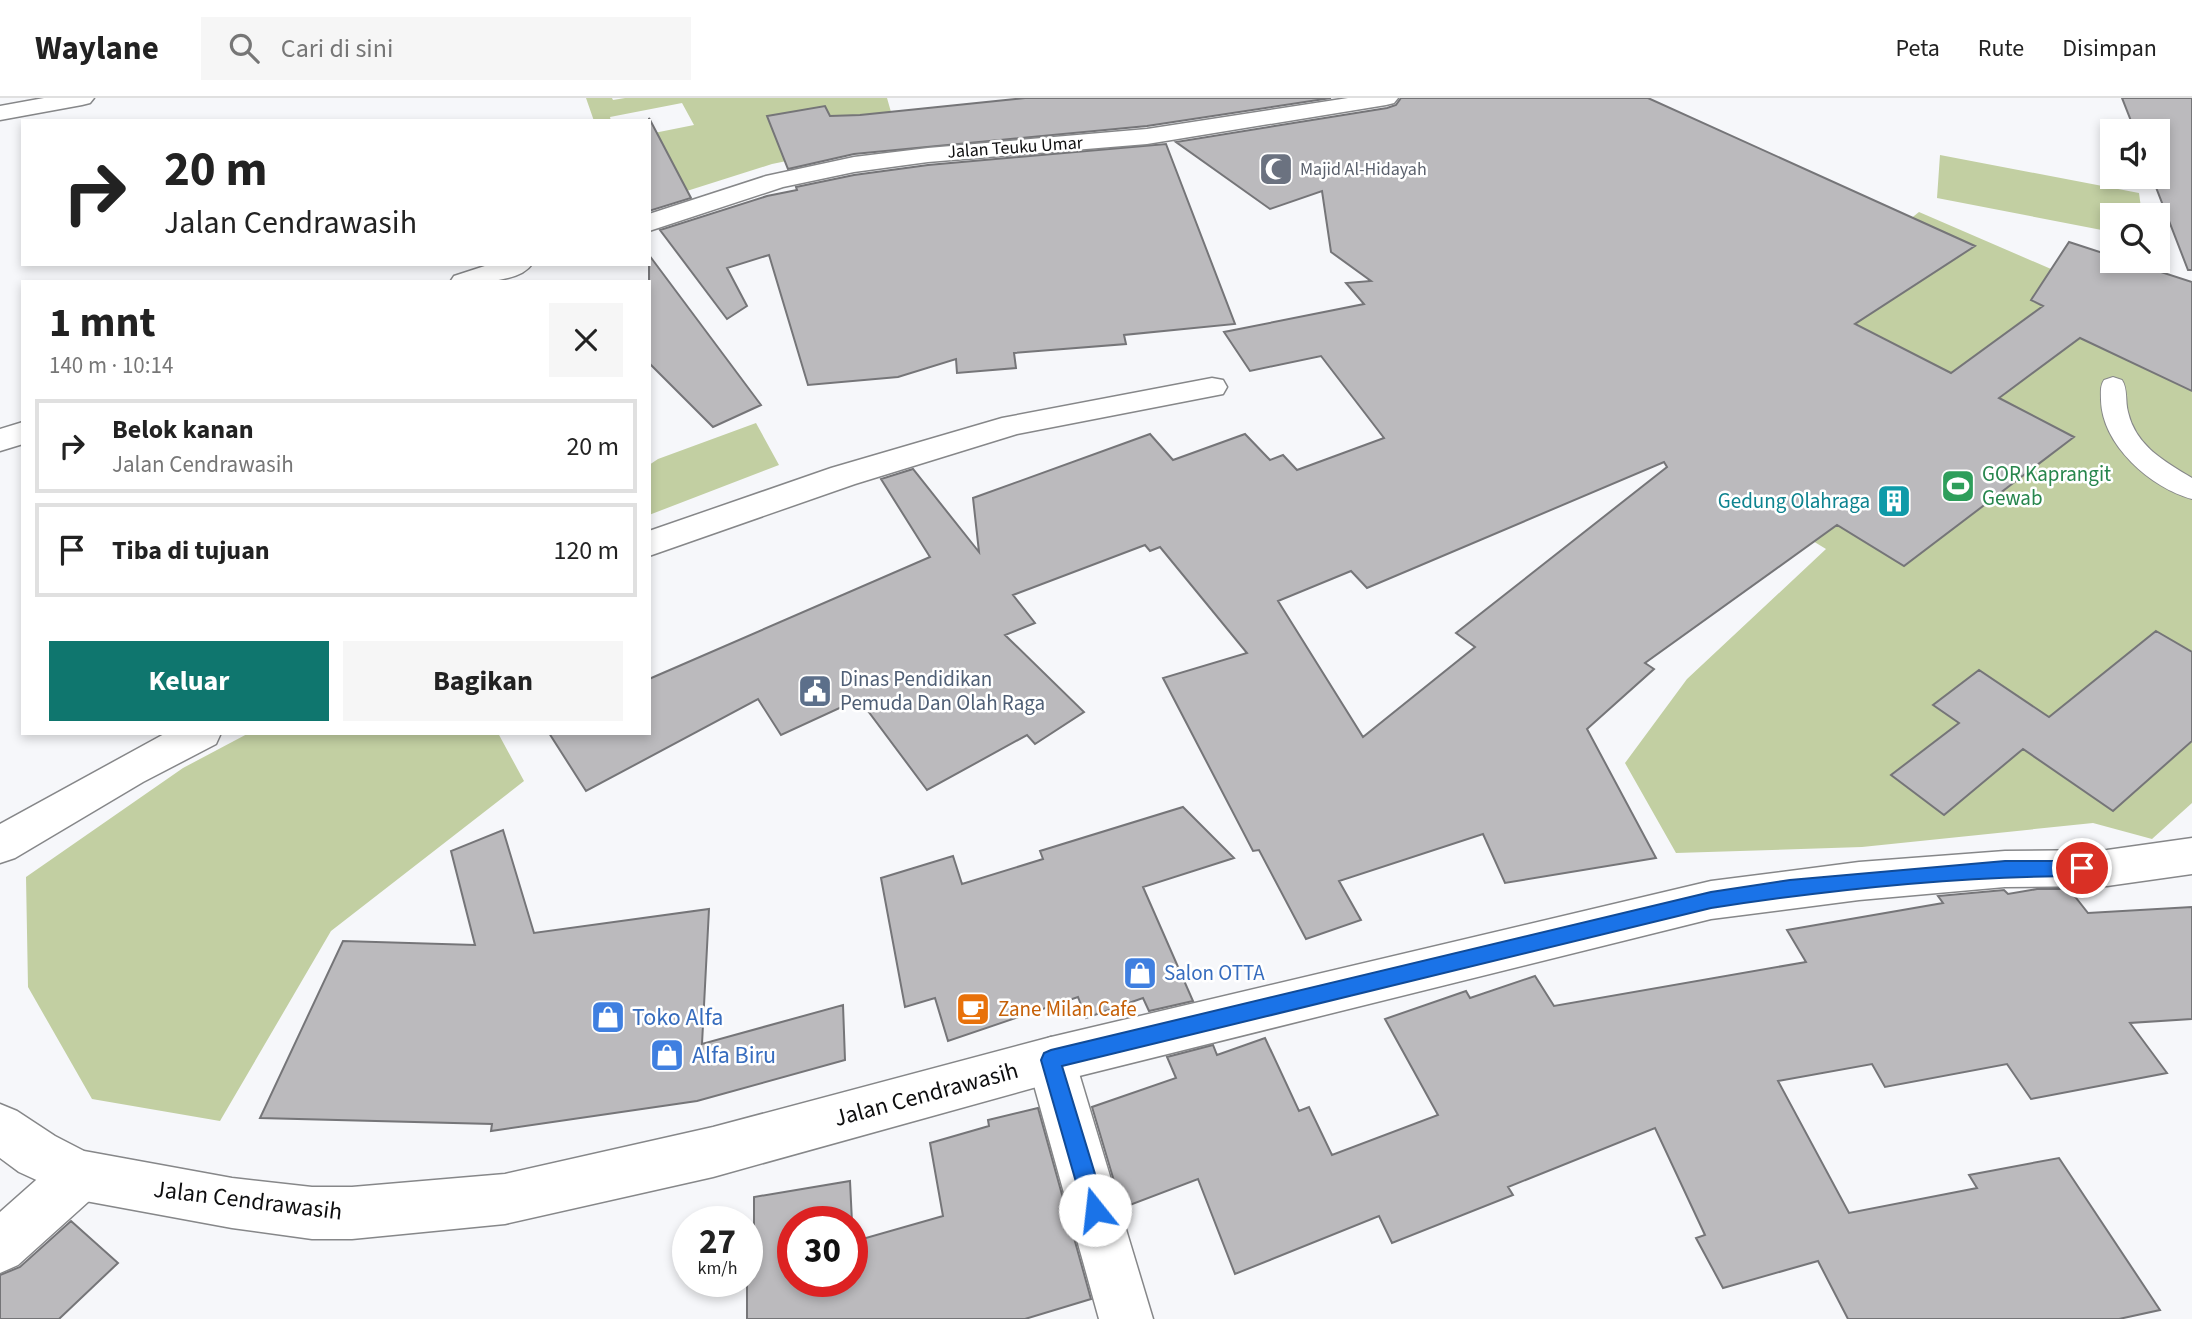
<!DOCTYPE html>
<html lang="id">
<meta charset="utf-8">
<style>
:root{--surface:#fff;--page:#f6f6f6;--text:#222;--muted:#767676;--line:#e0e0e0;--accent:#0f766e}
body{margin:0;font-family:"Source Sans 3",sans-serif;background:var(--page);color:var(--text);height:100vh;display:flex;flex-direction:column;font-size:26px;white-space:nowrap}
*{box-sizing:border-box;margin:0}
p{font-size:23px;color:var(--muted)}
.icon{flex:none;width:38px;height:38px;fill:none;stroke:currentColor;stroke-width:2;stroke-linecap:round;stroke-linejoin:round}
.map{position:relative;flex:1;overflow:hidden}
.details{position:absolute;left:21px;top:182px;width:630px;height:455px;display:flex;flex-direction:column;background:var(--surface);border-radius:0px;box-shadow:0 4px 10px #0003}
.details>*{flex:none}
.banner{position:absolute;left:21px;top:21px;width:630px;height:147px;border-radius:0px;box-shadow:0 4px 10px #0003;background:#fff;color:var(--text);overflow:hidden}
.controls{position:absolute;left:2100px;top:21px;display:grid;gap:14px}
.controls a{display:grid;place-items:center;width:70px;height:70px;border-radius:0px;background:var(--surface);box-shadow:0 4px 10px #0003;font-size:35px}
.speed{position:absolute;left:672px;top:1108px;display:flex;gap:14px;font-size:35px;font-weight:700;text-align:center}
.speed>*{display:grid;place-content:center;width:91px;height:91px;border-radius:50%;background:var(--surface);box-shadow:0 4px 10px #0003;line-height:1}
.speed small{font-size:18px;font-weight:400}
.speed .limit{border:10px solid #d22;background:#fff;color:#111}
.pin{position:absolute;display:grid;place-items:center;width:60px;height:60px;color:#fff;margin:-30px;border:4px solid #fff;border-radius:50%;box-shadow:0 2px 7px #0007}
.me{position:absolute;width:77px;margin:-38px;rotate:344deg;stroke-linejoin:round;filter:drop-shadow(0 0 5px #0008)}
.turn{display:flex;align-items:center;gap:24px;height:147px;padding:0 28px;font-size:32px}
.turn .icon{width:91px;height:91px;stroke-width:2.5}
.turn b{display:block;font-size:49px;line-height:60px}
.round{display:grid;place-items:center;flex:none;width:74px;height:74px;border-radius:0px;background:var(--page)}
.head{display:flex;align-items:center;justify-content:space-between;height:119px;padding:0 28px}
h1{font-size:42px;font-weight:700;line-height:52px}
.action{display:flex;gap:14px;margin-top:auto;padding:14px 28px}
.action a{flex:1;height:80px;border-radius:0px;background:var(--accent);color:#fff;font-size:28px;font-weight:700;line-height:80px;text-align:center}
.action a+a{background:var(--page);color:var(--text)}
ul{padding:0;list-style:none}
li{display:flex;align-items:center;gap:21px;height:94px;margin:0 14px 10px;padding:0 14px;border:4px solid var(--line);border-radius:0px}
li div{flex:1}
li b{display:block;font-size:26px}
li em{font-style:normal}
header{display:flex;align-items:center;gap:42px;box-sizing:border-box;height:98px;padding:0 35px;background:var(--surface);border-bottom:2px solid var(--line)}
header strong{font-size:33px}
nav{display:flex;gap:38px;margin-inline-start:auto;font-size:24px}
.search{width:490px;height:63px;background:var(--page);display:flex;align-items:center;gap:18px;box-sizing:border-box;padding:0 24px;border-radius:0px;color:var(--muted);font-size:26px}
.map>svg:first-child{display:block}
.green{fill:#c2cfa2;fill-rule:evenodd}
.building{fill:#bbbabd;stroke:#757578;stroke-width:2;fill-rule:evenodd}
.lines{fill:none;stroke-linecap:round;stroke-linejoin:round}
.lane-casing{stroke:#868789;stroke-width:2}
.street-casing{stroke:#868789;stroke-width:3}
.secondary-casing{stroke:#868789;stroke-width:3}
.lane{fill:#fff;fill-rule:evenodd}
.street{fill:#fff;fill-rule:evenodd}
.secondary{fill:#fff;fill-rule:evenodd}
.route{fill:#1a73e8;stroke:#114b97;stroke-width:2}
.labels{text-anchor:middle;stroke-width:5;stroke-linejoin:round;paint-order:stroke}
.far-street-label{font-size:18px;fill:#0e0e0f;stroke:#fff}
.far-worship-label{font-size:18px;fill:#5b616d;stroke:#fff;text-anchor:start}
.leisure-label{font-size:21px;fill:#27864d;stroke:#fff;text-anchor:start}
.culture-label{font-size:21px;fill:#0d838f;stroke:#fff;text-anchor:end}
.service-label{font-size:21px;fill:#4e5e75;stroke:#fff;text-anchor:start}
.shop-label{font-size:21px;fill:#366cbe;stroke:#fff;text-anchor:start}
.food-label{font-size:21px;fill:#c56008;stroke:#fff;text-anchor:start}
.near-shop-label{font-size:24px;fill:#366cbe;stroke:#fff;text-anchor:start}
.near-street-label{font-size:24px;fill:#0e0e0f;stroke:#fff}
</style>
<header>
<strong>Waylane</strong>
<div class="search"><svg class="icon" aria-label="search" viewBox="0 0 24 24"><circle cx="10" cy="10" r="6"/><path d="M15 15l6 6"/></svg>Cari di sini</div>
<nav><a>Peta</a><a>Rute</a><a>Disimpan</a></nav>
</header>
<div class="map">
<svg width="2192" height="1221" viewBox="0 0 2192 1221">
<rect width="100%" height="100%" fill="#f6f7fa"/>
<path class="green" d="M586,0H612L613,2L625,0H887L893,21L889,42L772,66L649,105L673,66L662,44L649,47V36L694,27L682,5L610,19L611,23H594ZM834,21L783,56L773,32Z
M1940,57L2139,95L2142,117H2112V134L1937,100Z
M1919,114L2192,232V705L2152,741L2093,725L1862,749L1676,755L1625,665L1687,581L1826,451L1620,325L1850,169Z
M756,325L779,367L649,417V367L658,361Z
M249,635H498L524,683L331,833L220,1023L92,1001L28,889L26,779L183,670Z"/>
<path class="building" d="M1025,0H1331L1147,28L854,56L788,71L767,18L825,8L830,18L860,17Z
M1401,0H1648L1975,148L1855,226L1951,275L2043,208L2031,202L2069,144L2112,158V163H2127L2192,184V293L2080,240L1999,300L2074,339L1904,468L1837,427L1645,565L1654,571L1587,631L1656,760L1505,785L1483,736L1339,783L1361,822L1306,841L1259,752L1253,753L1163,580L1247,555L1160,449L1150,453L1145,447L1013,497L1035,525L1005,537L1084,614L1035,646L1027,637L927,692L859,601L781,637L758,601L586,693L549,635H649V581L930,459L881,381L913,371L979,454L973,400L1150,336L1173,362L1245,336L1270,362L1283,357L1297,372L1384,340L1321,258L1250,273L1224,234L1364,206L1346,185L1371,183L1331,154L1322,93L1270,111L1176,44L1387,10L1396,7ZM1664,364L1667,369L1456,535L1475,549L1363,639L1278,503L1351,473L1367,490Z
M2122,0H2192V172H2188L2152,79H2158V33H2135Z
M649,20L691,100L649,113Z
M1166,46L1235,226L1124,237L1126,246L1014,255L1016,270L957,275L956,261L898,279L808,287L769,157L727,170L747,208L727,221L660,132L767,98L797,92L796,89L854,77L928,67Z
M649,157L761,307L713,329L649,265Z
M2156,533L2192,554V643L2113,713L2023,651L1944,717L1891,677L1959,625L1933,607L1979,572L2049,619Z
M1183,709L1234,760L1143,789L1193,903L1149,913L1143,900L1086,920L1078,899L948,943L935,900L905,909L881,780L953,758L962,786L1043,761L1040,753Z
M503,732L534,835L709,811L702,946L843,907L845,962L697,1003L491,1033L492,1026L260,1020L343,843L475,847L451,753Z
M2037,791H2069L2088,815L2192,809V921L2130,925L2167,975L2031,1001L2007,966L1885,989L1872,966L1778,983L1849,1115L1977,1090L1969,1077L2059,1060L2160,1212L2119,1221H1848L1818,1163L1723,1190L1696,1140L1705,1137L1655,1030L1508,1089L1513,1097L1392,1145L1379,1118L1235,1176L1198,1081L1122,1110L1092,1009L1176,980L1167,959L1213,947L1217,957L1265,940L1299,1013L1309,1009L1332,1057L1438,1017L1385,921L1466,893L1470,900L1535,878L1554,908L1806,864L1787,832L1943,805L1938,798L2004,792L2008,796Z
M1038,1010L1091,1201L1025,1221H747V1148L754,1147V1099L850,1083L852,1124H793V1183H852V1140V1144L943,1118L930,1045L989,1028L988,1022Z
M71,1123L118,1165L59,1221H0V1177L20,1169Z"/>
<g class="lines">
<g class="lane-casing">
<path id="lane" d="M2113,279L2122,282C2128,291 2125,303 2128,314C2136,348 2164,363 2192,380V401C2151,390 2102,347 2101,302C2101,294 2100,288 2104,282Z"/>
</g>
<g class="street-casing">
<path id="street" d="M1212,280L1223,282L1227,289L1223,296L1017,336L855,386L649,458V433L831,370L1002,320Z
M166,635H221L216,646L143,684L15,760L0,765V726Z
M1051,939L1068,946L1075,962L1153,1221H1099L1027,962L1034,946Z
M80,1052L98,1059L105,1077L98,1095L18,1167L0,1175V1114L62,1059Z"/>
</g>
<g class="secondary-casing">
<path id="secondary" d="M44,0H94L90,5L82,7L0,22V8Z
M1348,0H1398L1394,5L1386,7L1147,46L928,64L854,74L783,89L649,133V116L766,78L854,59L928,50L1147,31Z
M491,166H532C519,186 472,184 450,184L454,178Z
M23,324V346L0,353V331Z
M2192,740V776L2107,788L2005,789L1859,802L1711,821L1051,985L713,1079L505,1126L352,1141H312L232,1130L80,1102L19,1074L0,1060V1006L17,1013L55,1038L84,1053L232,1080L312,1089H352L505,1076L713,1029L1051,939L1711,783L1859,764L2005,753L2107,752Z"/>
</g>
<use href="#lane" class="lane"/>
<use href="#street" class="street"/>
<use href="#secondary" class="secondary"/>
</g>
<path class="route" d="M2005,763H2082L2088,765L2091,770L2088,776L2082,778C1958,778 1834,791 1711,810L1062,968L1106,1112L1102,1119L1095,1123L1087,1119L1084,1112L1041,962L1044,955L1051,952L1711,794L1790,782Z"/>
<defs>
<g id="mosque-square" transform="scale(1.75)"><rect x="-9" y="-9" width="18" height="18" rx="4" fill="#6b7280" stroke="#fff"/><path d="M3.5-4.9A6 6 0 1 0 3.5 4.9A5 5 0 1 1 3.5-4.9Z" fill="#fff"/></g>
<g id="stadium-square" transform="scale(1.75)"><rect x="-9" y="-9" width="18" height="18" rx="4" fill="#2e9e5b" stroke="#fff"/><path d="M0-5a6.5 5 0 1 0 0 10a6.5 5 0 1 0 0-10ZM-3.5-1.8h7v3.6h-7Z" fill="#fff"/></g>
<g id="building-square" transform="scale(1.75)"><rect x="-9" y="-9" width="18" height="18" rx="4" fill="#0f9aa8" stroke="#fff"/><path d="M-4-6H4V6H1V3H-1V6H-4ZM-2.5-4.3h1.7v1.8h-1.7ZM.8-4.3h1.7v1.8H.8ZM-2.5-1h1.7V.8h-1.7ZM.8-1h1.7V.8H.8Z" fill="#fff"/></g>
<g id="civic-square" transform="scale(1.75)"><rect x="-9" y="-9" width="18" height="18" rx="4" fill="#5c6f8a" stroke="#fff"/><path d="M-.6-6.5H3V-4.5H.6V-3L4-1V1h2V6H-6V1h2V-1L-.6-3ZM-1.2 2.5V6h2.4V2.5Z" fill="#fff"/></g>
<g id="shop-square" transform="scale(1.75)"><rect x="-9" y="-9" width="18" height="18" rx="4" fill="#3f7fe0" stroke="#fff"/><path d="M-5-2.5h2.3a2.7 3.5 0 0 1 5.4 0H5L5.5 6h-11ZM-1.5-2.5h3a1.5 2.3 0 0 0-3 0Z" fill="#fff"/></g>
<g id="cafe-square" transform="scale(1.75)"><rect x="-9" y="-9" width="18" height="18" rx="4" fill="#e8710a" stroke="#fff"/><path d="M-5.5-4.5H6V0H3Q3 3.5 0 3.5H-2.5Q-5.5 3.5-5.5 0ZM3-3.2v2h1.7v-2ZM-6 4.5H4V6H-6Z" fill="#fff"/></g>
</defs>
<g fill-rule="evenodd">
<use href="#mosque-square" x="1276" y="71"/>
<use href="#stadium-square" x="1958" y="388"/>
<use href="#building-square" x="1894" y="403"/>
<use href="#civic-square" x="815" y="593"/>
<use href="#shop-square" x="1140" y="875"/>
<use href="#cafe-square" x="973" y="911"/>
<use href="#shop-square" x="608" y="919"/>
<use href="#shop-square" x="667" y="957"/>
</g>
<g class="labels">
<g class="far-street-label">
<text transform="translate(1015 49) rotate(-4)" y="6">Jalan Teuku Umar</text>
</g>
<g class="far-worship-label">
<text x="1300" y="77">Majid Al-Hidayah</text>
</g>
<g class="leisure-label">
<text x="1982" y="383">GOR Kaprangit<tspan x="1982" dy="24">Gewab</tspan></text>
</g>
<g class="culture-label">
<text x="1870" y="410">Gedung Olahraga</text>
</g>
<g class="service-label">
<text x="840" y="588">Dinas Pendidikan<tspan x="840" dy="24">Pemuda Dan Olah Raga</tspan></text>
</g>
<g class="shop-label">
<text x="1164" y="882">Salon OTTA</text>
</g>
<g class="food-label">
<text x="998" y="918">Zane Milan Cafe</text>
</g>
<g class="near-shop-label">
<text x="632" y="927">Toko Alfa</text>
<text x="692" y="965">Alfa Biru</text>
</g>
<g class="near-street-label">
<text transform="translate(926 996) rotate(-15)" y="8">Jalan Cendrawasih</text>
<text transform="translate(248 1102) rotate(7)" y="8">Jalan Cendrawasih</text>
</g>
</g>
</svg>
<div class="controls">
<a><svg class="icon" aria-label="sound" viewBox="0 0 24 24"><path d="M4 9h4l5-4v14l-5-4H4zM17 9q2 3 0 6"/></svg></a>
<a><svg class="icon" aria-label="search" viewBox="0 0 24 24"><circle cx="10" cy="10" r="6"/><path d="M15 15l6 6"/></svg></a>
</div>
<div class="speed"><div>27<small>km/h</small></div><div class="limit">30</div></div>
<div class="pin" style="left:2082px;top:770px;background:#d93025"><svg class="icon" aria-label="arrive" viewBox="0 0 24 24"><path d="M6 21V4h12l-3 4 3 4H6"/></svg></div>
<svg class="me" style="left:1095px;top:1112px" viewBox="-20 -20 40 40"><circle r="19" fill="#fff"/><path d="M0-13L10 11 0 6-10 11z" fill="#1a73e8"/></svg>
<div class="banner">
<div class="turn"><svg class="icon" aria-label="right" viewBox="0 0 24 24"><path d="M7 20v-9h11M14 6l5 5-5 5"/></svg><div><b>20 m</b>Jalan Cendrawasih</div></div>
</div>
<section class="details">
<div class="head"><div><h1>1 mnt</h1><p>140 m · 10:14</p></div><a class="round"><svg class="icon" aria-label="close" viewBox="0 0 24 24"><path d="M6 6l12 12M18 6L6 18"/></svg></a></div>
<ul>
<li><svg class="icon" aria-label="right" viewBox="0 0 24 24"><path d="M7 20v-9h11M14 6l5 5-5 5"/></svg><div><b>Belok kanan</b><p>Jalan Cendrawasih</p></div><em>20 m</em></li>
<li><svg class="icon" aria-label="arrive" viewBox="0 0 24 24"><path d="M6 21V4h12l-3 4 3 4H6"/></svg><div><b>Tiba di tujuan</b></div><em>120 m</em></li>
</ul>
<div class="action"><a>Keluar</a><a>Bagikan</a></div>
</section>
</div>
